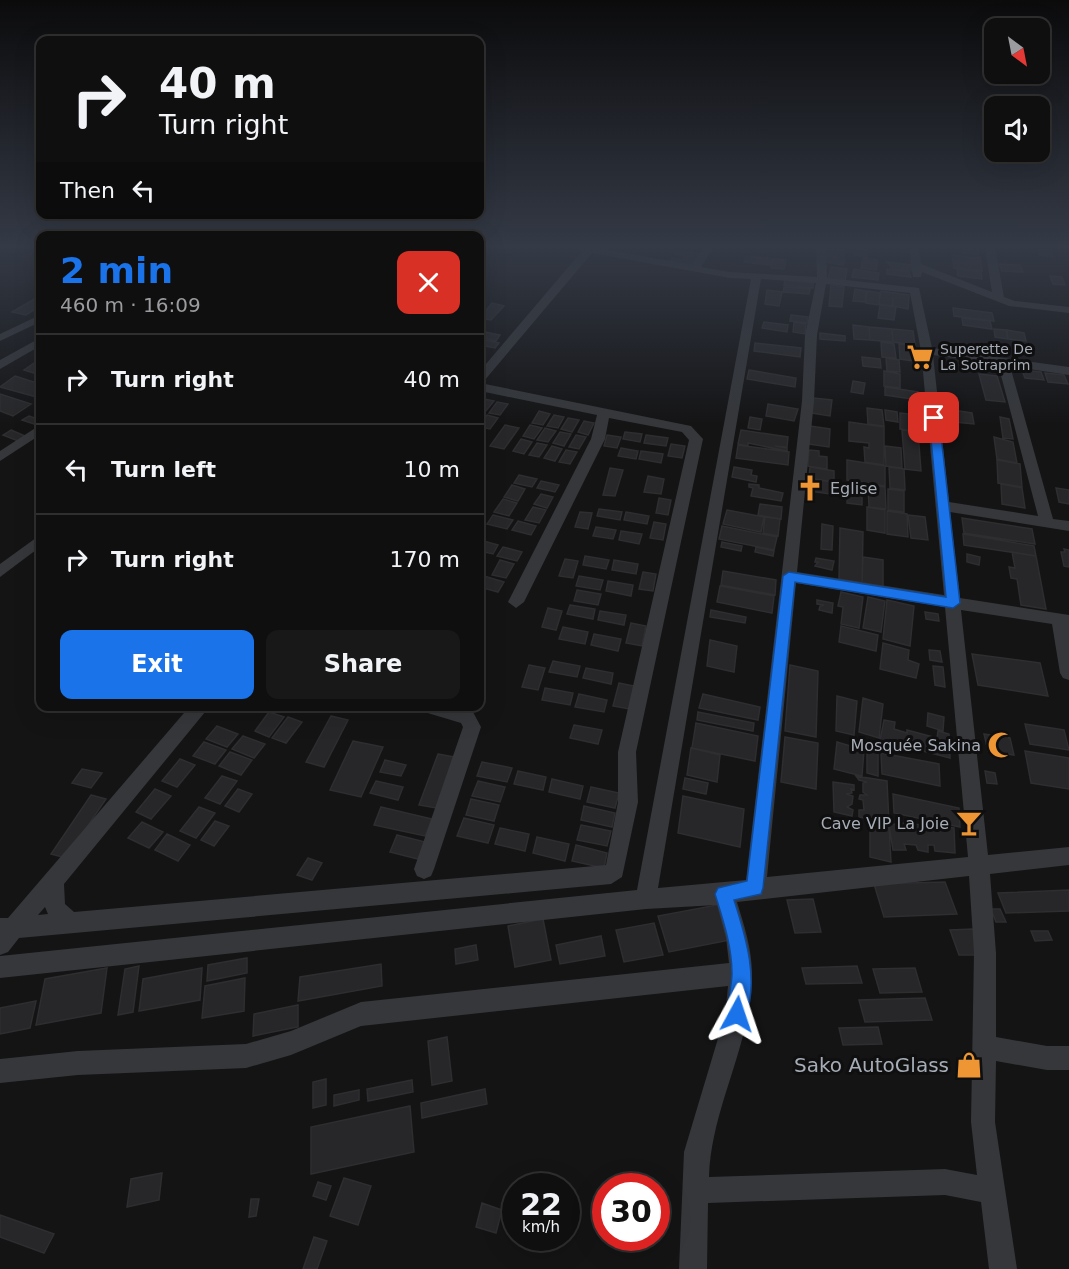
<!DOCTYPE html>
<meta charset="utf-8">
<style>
:root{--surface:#0f0f10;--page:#181819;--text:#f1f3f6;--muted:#9b9c9f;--line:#2f2f30;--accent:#1a73e8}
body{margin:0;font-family:"DejaVu Sans",sans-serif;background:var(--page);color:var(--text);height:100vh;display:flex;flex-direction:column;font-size:22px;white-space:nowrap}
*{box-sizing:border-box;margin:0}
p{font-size:20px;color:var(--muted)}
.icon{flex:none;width:33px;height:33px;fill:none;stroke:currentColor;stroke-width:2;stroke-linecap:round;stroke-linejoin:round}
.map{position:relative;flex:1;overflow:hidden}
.side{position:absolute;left:36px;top:231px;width:448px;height:480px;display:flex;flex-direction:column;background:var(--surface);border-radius:12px;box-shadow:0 6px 24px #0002,0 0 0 2px var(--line)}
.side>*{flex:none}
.guide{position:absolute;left:36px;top:36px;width:448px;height:183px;border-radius:12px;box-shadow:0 6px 24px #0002,0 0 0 2px var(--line);background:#0f0f10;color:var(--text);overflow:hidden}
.needle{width:39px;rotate:148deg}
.controls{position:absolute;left:984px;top:18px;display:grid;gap:12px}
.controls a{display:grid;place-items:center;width:66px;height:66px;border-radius:12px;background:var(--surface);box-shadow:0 6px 24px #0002,0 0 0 2px var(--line);font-size:30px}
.speed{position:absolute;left:502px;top:1173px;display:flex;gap:12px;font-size:30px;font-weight:700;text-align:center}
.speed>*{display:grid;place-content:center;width:78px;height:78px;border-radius:50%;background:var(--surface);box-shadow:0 6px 24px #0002,0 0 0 2px var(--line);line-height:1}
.speed small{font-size:15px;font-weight:400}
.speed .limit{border:9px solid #d22;background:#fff;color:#111}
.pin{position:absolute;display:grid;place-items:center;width:51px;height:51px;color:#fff;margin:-26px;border-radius:12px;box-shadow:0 3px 9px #0006}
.me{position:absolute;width:66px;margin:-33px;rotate:5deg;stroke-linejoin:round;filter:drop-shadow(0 0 4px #0008)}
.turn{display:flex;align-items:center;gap:21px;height:126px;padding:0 24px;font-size:27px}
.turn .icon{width:78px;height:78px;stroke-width:2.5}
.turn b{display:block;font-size:42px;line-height:51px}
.then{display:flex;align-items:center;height:57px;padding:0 24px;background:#0003;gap:12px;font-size:22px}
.round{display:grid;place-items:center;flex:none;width:63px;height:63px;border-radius:12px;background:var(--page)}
.overview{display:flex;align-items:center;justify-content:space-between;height:102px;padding:0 24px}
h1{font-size:36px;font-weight:800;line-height:45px;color:var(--accent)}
.primary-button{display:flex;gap:12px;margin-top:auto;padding:12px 24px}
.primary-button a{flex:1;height:69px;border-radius:12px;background:var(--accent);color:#fff;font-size:24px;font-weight:800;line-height:69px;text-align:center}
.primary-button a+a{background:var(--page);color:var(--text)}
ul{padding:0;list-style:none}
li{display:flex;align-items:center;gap:18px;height:90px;padding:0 24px;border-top:2px solid var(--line)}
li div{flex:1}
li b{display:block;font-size:22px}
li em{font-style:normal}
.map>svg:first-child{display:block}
.building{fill:#272729;stroke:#2e2e31;stroke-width:1.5}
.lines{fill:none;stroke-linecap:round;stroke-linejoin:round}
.minor{fill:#35373a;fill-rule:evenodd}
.route{fill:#1a73e8;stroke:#114b97;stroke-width:1.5}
.labels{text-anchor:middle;stroke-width:6;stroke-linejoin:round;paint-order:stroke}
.far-poi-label{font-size:14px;fill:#a6adb6;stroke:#0f0f10;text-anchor:start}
.poi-label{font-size:16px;fill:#a6adb6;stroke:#0f0f10;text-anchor:end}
.near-poi-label{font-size:20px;fill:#a6adb6;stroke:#0f0f10;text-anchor:end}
</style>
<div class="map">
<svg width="1069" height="1269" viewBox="0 0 1069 1269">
<rect width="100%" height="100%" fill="#141415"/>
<path class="building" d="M855,247H868L867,257L854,255Z
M963,247L978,248V255L963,253Z
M1037,247H1050L1053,257L1039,255Z
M826,248L844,250V257L826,255Z
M677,250L699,254L692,265L670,261L672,258L683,260L685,256L675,254Z
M952,255L980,258L982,271L954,268Z
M746,256L772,259L770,265L744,262Z
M825,256L845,259L843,265L824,262Z
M863,258L878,260L876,270L861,268Z
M773,259L786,260L784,269L771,268Z
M887,262L911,265L912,271L893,269Z
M999,264L1020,265L1023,272L1002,271Z
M831,267L847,269L845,281L828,279Z
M854,269L879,273L878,280L852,277Z
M887,269L909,272L911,277L887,274Z
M957,269L981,272L982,279L958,276Z
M1050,276L1062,277L1065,285L1053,284Z
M785,280L813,283V288L784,285Z
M831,285L844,287L842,307L829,306Z
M784,287L810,289L809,294L783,292Z
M855,289L866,291L865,302L853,301Z
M767,290L782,292L779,306L765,304Z
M867,291L880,293L879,305L866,303Z
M881,291L909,295L908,309L893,306V298L892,306L879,304Z
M36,298L40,299V306L26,315L12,312Z
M492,303L504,306L491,320L480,318Z
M880,305L896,307L894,320L878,318Z
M953,308L992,313L994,321L954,316Z
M791,315L808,317L807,323L790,321Z
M962,318L990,321L992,329L963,325Z
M764,322L788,325L787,332L762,328Z
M794,322L806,324L805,334L793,332Z
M853,325L869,327L870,340L854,339Z
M869,327L892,329L893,342L870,340Z
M892,329L913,331L915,345L893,342Z
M994,329L1006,330L1008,339L995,337Z
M1007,330L1024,333L1026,341L1008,339Z
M480,331L500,335L496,341L480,337Z
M820,333L845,336V341L820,339Z
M480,339L499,343L495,348L480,345Z
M881,342L894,344L896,358L882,357Z
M755,343L801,348L800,357L754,351Z
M899,344L912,346L914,361L900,359Z
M951,346L978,348L980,354L952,351Z
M862,357L880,359L881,368L863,366Z
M886,358L899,360L900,372L887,371Z
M37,361L40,362V375L24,370Z
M749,370L796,378L795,387L747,379Z
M1022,370L1041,372L1044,380L1025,378Z
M884,371L900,374V388L884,386Z
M1045,373L1064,375L1068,384L1048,382Z
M979,374L997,376L1005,402L986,400Z
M15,376L40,384V398L0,387Z
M853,381L865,383L863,394L851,392Z
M885,387L918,392V400L885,395Z
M0,394L31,404L13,416L0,411Z
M813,398L832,400L830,416L812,413Z
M484,399L494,401L485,412L480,411Z
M497,402L508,404L500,415L489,413Z
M768,404L798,409L794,421L766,416Z
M867,408L882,410L884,426L868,424Z
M885,410L897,412L898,422L886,420Z
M953,410L972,413L974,424L954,422Z
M539,411L550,414L543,425L532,423Z
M900,413L917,415L915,431L900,429Z
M487,415L498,418L490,429L480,427Z
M554,415L564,417L558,428L547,426Z
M29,416L40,420V423L37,425L22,420Z
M750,417L762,419L760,430L748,428Z
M1000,417L1009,419L1013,439L1003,438Z
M568,418L579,420L572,432L561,429Z
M584,421L594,423L588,435L578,432Z
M849,422L884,427V465L865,462L864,447L869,448V443L849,441Z
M940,422L950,424L951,435L941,434Z
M505,425L519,428L504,449L490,446Z
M530,425L542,428L534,439L523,436Z
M810,426L830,429L829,447L809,444Z
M545,428L556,431L548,442L537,440Z
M11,430L25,436L18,441L3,435Z
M741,430L788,437L787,447L775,446L787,448V451L748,443V446L738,444Z
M902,430L918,432L921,471L905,469Z
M560,432L571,434L564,446L553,443Z
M625,432L642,434L640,442L623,439Z
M576,435L586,437L579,449L569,447Z
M607,435L621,437L617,448L604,446Z
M646,435L668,438L666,446L644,443Z
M994,437L1013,442L1017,463L997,459Z
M521,439L532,442L524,454L513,451Z
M537,443L547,445L539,457L529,455Z
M671,444L685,446L682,458L668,456Z
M738,445L789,452L788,465L736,458Z
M552,446L562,449L555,461L544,458Z
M885,446L901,448L902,468L886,466Z
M621,448L638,451L636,459L618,456Z
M566,450L577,452L570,464L559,462Z
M809,450L819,451V456L827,457V469L808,466Z
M641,451L663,454L661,463L639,459Z
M847,460L885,466V486L847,480Z
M997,460L1020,464L1022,487L998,483Z
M734,467L752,470L751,475L757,476L756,482L732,477Z
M810,467L834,471V482L809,478Z
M889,467L904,469L905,490L890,488Z
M610,468L623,470L615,496L603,495Z
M519,475L537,479L532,487L514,483Z
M648,476L664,479L661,494L644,492Z
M812,479L831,482L830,494L810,491Z
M541,481L559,485L555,492L537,488Z
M848,483L862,485V505L847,503Z
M749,484L759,485V488L783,493L781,501L751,496L753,488L749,487Z
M1001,484L1022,488L1025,508L1002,504Z
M512,485L525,489L518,501L504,497Z
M868,485L885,487L886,509L869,507Z
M1056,488L1069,490V504L1059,502Z
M888,489L904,491V512L888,510Z
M541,494L553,497L547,508L534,504Z
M659,498L671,500L668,515L656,513Z
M503,499L517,503L509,516L494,512Z
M760,504L782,507L781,519L758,515Z
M533,507L546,510L539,523L525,520Z
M867,507L885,510V533L867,530Z
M599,509L622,512L620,520L597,516Z
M727,510L764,517L761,532L723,524Z
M887,511L907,514L908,537L887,534Z
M580,512L592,513L588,529L575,527Z
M626,512L649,516L647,524L624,520Z
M493,515L513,520L507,529L487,524Z
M908,515L925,517L928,540L911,538Z
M765,517L780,519L778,536L763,533Z
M962,518L1032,529L1035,544L964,533Z
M518,521L536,526L531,535L512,530Z
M654,522L666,524L663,540L650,538Z
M822,524L833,526L832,550L821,549Z
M722,526L777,537L774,550L719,539Z
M596,527L616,530L613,539L593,536Z
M840,528L863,532L862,583L839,579Z
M621,531L642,534L639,544L619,540Z
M963,534L1034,546L1036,556L964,545Z
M480,540L498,545L493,554L480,551Z
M722,542L742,546L741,551L721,547Z
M503,547L522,552L517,561L497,556Z
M756,547L774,551L773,556L755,552Z
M1064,549L1069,550V567L1064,566L1061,552H1065Z
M1012,552L1036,556L1046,609L1021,605L1017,579L1011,578L1009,567L1015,568Z
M967,554L980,557L979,565L967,562Z
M585,556L609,560L606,569L583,565Z
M863,557L883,560V588L862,584Z
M816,558L834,561L832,570L815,566L818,562H815Z
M565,559L578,561L573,578L559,576Z
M500,560L514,564L506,578L492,575Z
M614,560L638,564L636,574L612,570Z
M723,571L776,580L775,595L721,585Z
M643,572L656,574L653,591L639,589Z
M484,576L504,582L498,592L480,587Z
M579,576L603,580L600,590L576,586Z
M608,581L633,585L631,596L606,591Z
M720,586L774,596L772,613L717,602Z
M577,590L601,594L598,605L574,601Z
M841,592L863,597L859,628L841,624L843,607L838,606Z
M868,597L885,601L881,632L863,628Z
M817,600L833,603L832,613L819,610L820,606L824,605L817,604Z
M887,600L914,606L910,646L883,639Z
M570,605L595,609L593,619L567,614Z
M548,608L562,611L556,630L542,627Z
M711,610L746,617L745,623L710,617Z
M600,611L626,615L624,625L598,620Z
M925,612L938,614L939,621L926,619Z
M631,623L646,626L642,646L626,643Z
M841,626L878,635L876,651L839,642Z
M563,627L588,632L585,644L559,639Z
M594,634L621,639L618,651L591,645Z
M710,640L737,646L734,672L707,666Z
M883,643L909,650L908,660L919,664L916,678L880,669Z
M929,650L940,651L942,662L930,660Z
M972,654L1040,663L1048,696L978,685Z
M553,661L580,666L577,677L549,672Z
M529,665L545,668L538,690L522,687Z
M790,665L818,671L816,737L785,731Z
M933,666L943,667L945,687L935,685Z
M586,668L613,673L611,684L583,678Z
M619,683L634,686L629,709L613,706Z
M545,688L573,693L570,705L542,700Z
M579,694L607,700L604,712L575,707Z
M703,694L760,707L758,720L699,708Z
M837,696L857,701L854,735L836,731Z
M863,698L883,704L879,738L859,732Z
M269,712L284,717L269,737L255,731Z
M698,712L754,723L753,731L697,720Z
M928,713L944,717L943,731L927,726Z
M331,716L348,720L324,767L306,762Z
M288,717L302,722L286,743L272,738Z
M884,720L895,722L894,729L907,733V730L937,738L938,731L949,734L950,758L880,740Z
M696,723L758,736L755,761L692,748Z
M1025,724L1064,730L1069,750L1030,744Z
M574,725L602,730L598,744L570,738Z
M217,726L238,734L227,747L206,739Z
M984,734L1010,738L1014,755L988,751Z
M243,736L265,744L254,758L232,749Z
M785,737L818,743L816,789L781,782Z
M353,741L383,747L361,797L330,790Z
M204,742L226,750L215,764L193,756Z
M837,742L864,750L862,776L834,769Z
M867,743L878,745V776L867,773Z
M691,748L720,755L717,782L687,775Z
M1025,751L1069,758V789L1031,783Z
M230,752L252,760L241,775L219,766Z
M881,753L939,764L940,786L882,774Z
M438,754L455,757L436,808L419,805Z
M180,759L195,765L177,787L162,781Z
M385,760L406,765L401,776L380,772Z
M482,762L512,768L507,782L477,776Z
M82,769L102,773L91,788L72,783Z
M518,771L546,777L543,790L514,784Z
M985,771L995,773L997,784L987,783Z
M222,776L237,781L220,804L205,798Z
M856,776L887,781L889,823L859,817V810H864L863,800L859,799L860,795H867L863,792V783L867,782L859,780Z
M685,778L708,783L706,794L683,789Z
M552,779L583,786L580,799L549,792Z
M376,781L403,787L398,800L370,793Z
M478,781L505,787L500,802L472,796Z
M833,782L854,785V790L851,789L852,793L846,794L853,796L852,804L847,807L853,810L852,816L834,812Z
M591,787L619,793L615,808L587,802Z
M155,789L171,796L151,819L136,812Z
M238,789L252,794L239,812L225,806Z
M893,794L959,808L960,827L894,813Z
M91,795L106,799L66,858L51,854Z
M683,796L744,809L740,847L678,833Z
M471,799L499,805L494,821L466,815Z
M584,806L615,813L612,827L581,820Z
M199,807L215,813L196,838L180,831Z
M381,807L432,819L425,836L374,825Z
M464,818L494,825L488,843L457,836Z
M215,821L229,826L214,846L201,840Z
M142,822L163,832L149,848L128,838Z
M870,823L889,827L891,862L870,857Z
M901,823L954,828L955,853L935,851L934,845H928V852L918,850L916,845L904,844L906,850H893L889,825Z
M581,825L611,831L607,846L577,840Z
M500,828L529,834L525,851L495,844Z
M167,834L190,845L178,861L155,850Z
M397,835L425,842L418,859L390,852Z
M537,837L569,844L565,861L533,853Z
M576,845L607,853L604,868L572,861Z
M308,858L322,863L312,880L297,875Z
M945,882L957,914L884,917L874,884Z
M1069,890V911L1006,913L998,893Z
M813,899L821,932L795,933L787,900Z
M722,904L735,939L669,952L658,916Z
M991,909H1000L1006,922H996Z
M543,919L551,960L515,967L508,926Z
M654,923L663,955L624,962L616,930Z
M973,929L983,955H959L950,930Z
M1031,931H1048L1052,940L1035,941Z
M601,936L605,956L560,964L556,945Z
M476,945L478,960L456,964L455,949Z
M247,958V973L207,981L208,965Z
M381,964L382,986L298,1001L300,977Z
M139,966L133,1012L118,1015L125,969Z
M857,966L862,983L806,984L802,968Z
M107,968L101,1013L36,1025L45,979Z
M202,968L200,1000L139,1011L143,979Z
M915,968L922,992L880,993L873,969Z
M245,978L244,1011L202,1018L205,986Z
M925,998L932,1020L865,1022L859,1000Z
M36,1001L30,1028L0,1034V1008Z
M298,1005V1027L253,1036L254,1014Z
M878,1027L882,1044L843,1045L839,1028Z
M447,1037L452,1081L432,1085L428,1041Z
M326,1079V1105L313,1108V1082Z
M412,1080L413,1092L368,1101L367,1089Z
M485,1089L487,1104L422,1118L421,1103Z
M359,1090V1100L334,1106V1095Z
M410,1106L414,1152L311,1174V1127Z
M162,1173L159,1200L127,1207L131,1179Z
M344,1178L371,1186L358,1225L330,1216Z
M318,1182L331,1186L326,1200L313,1196Z
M251,1199H259L256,1216L249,1217Z
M482,1203L502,1210L496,1233L476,1227Z
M657,1203L668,1206L666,1223L657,1220Z
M0,1215L54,1234L44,1253L0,1237Z
M314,1237L327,1241L317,1269H303Z"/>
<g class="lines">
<path class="minor" d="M569,247H593L692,265L704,247H714L701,267L730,272L817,277L816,247H826L827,278L919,288L932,348L1069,367V375L1010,366L1053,519L1069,521V531L950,512L960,598L1069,615V680L1063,678L1060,673L1052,624L961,610L988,855L1069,847V865L990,874L996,953V1037L1047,1046H1069V1070H1047L996,1061L995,1122L1017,1269H989L981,1202L945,1195L708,1203L707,1269H679L684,1152L725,1015L728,986L361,1026L291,1055L246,1068L78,1075L0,1083V1059L78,1051L246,1044L291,1031L361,1002L729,963L726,938L717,905L646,909L0,978V956L637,890L751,279L730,278L592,253L484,381L480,382V371L582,251ZM761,279L816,283L805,335L802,401L746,880L658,888ZM826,284L910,293L921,351L944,595L797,572L814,401L817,335ZM933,355L998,364L1038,516L949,502ZM796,583L945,607L968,857L767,877ZM969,876L974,953L971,1122L977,1175L945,1169L709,1177C711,1107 752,1044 752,974C752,949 744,925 737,902Z
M909,247H919L921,264L992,292L985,247H995L1004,297L1015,301L1069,307V313L1009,306L922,272L921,277H913Z
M40,315V322L0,341V334Z
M40,338V346L0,369V360Z
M480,383L691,426L703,439L636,752L638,802L622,877L611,884L19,938L8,952L0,955V918H8L190,706H210L64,884L65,904L74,912L606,865L618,802V752L689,440L682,432L609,418L605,439L524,602L516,608L508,602L591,439L597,415L480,391ZM45,907L48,914L38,915Z
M40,425V435L0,461V451Z
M40,535V547L0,577V564Z
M418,706C438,706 455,706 473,712L481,727L434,869L431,876L424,879L417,876L414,869L463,727L461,723L421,711Z"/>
</g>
<linearGradient id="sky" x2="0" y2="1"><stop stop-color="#0b0b0c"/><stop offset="0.58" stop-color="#343a46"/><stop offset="1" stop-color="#343a46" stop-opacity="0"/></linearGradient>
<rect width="1069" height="425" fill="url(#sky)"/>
<path class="route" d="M934,415L939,418L960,603L953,608L795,582L763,888L761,894L734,900C746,937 760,983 744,1021L737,1024L730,1021C724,1007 732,989 732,974C732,946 723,920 715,894L718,888L747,881L783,576L789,572L946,597L929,418Z"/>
<defs>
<g id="supermarket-bare" transform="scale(2.07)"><path d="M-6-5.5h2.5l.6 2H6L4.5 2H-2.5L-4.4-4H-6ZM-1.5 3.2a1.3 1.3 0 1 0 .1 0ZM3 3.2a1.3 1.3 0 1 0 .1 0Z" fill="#ee9633" stroke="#0f0f10" stroke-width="2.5" paint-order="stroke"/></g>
<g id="church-bare" transform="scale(2.07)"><path d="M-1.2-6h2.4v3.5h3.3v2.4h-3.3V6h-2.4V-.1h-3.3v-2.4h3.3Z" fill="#ee9633" stroke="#0f0f10" stroke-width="2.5" paint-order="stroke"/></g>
<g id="mosque-bare" transform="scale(2.07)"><path d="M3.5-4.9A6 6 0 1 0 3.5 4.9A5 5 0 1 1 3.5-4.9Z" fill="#ee9633" stroke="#0f0f10" stroke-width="2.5" paint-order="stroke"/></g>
<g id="bar-bare" transform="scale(2.07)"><path d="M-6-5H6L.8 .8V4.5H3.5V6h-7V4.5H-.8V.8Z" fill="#ee9633" stroke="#0f0f10" stroke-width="2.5" paint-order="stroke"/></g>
<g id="shop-bare" transform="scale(2.07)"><path d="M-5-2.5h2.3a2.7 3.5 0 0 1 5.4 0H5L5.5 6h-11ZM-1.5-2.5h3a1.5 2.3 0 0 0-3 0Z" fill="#ee9633" stroke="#0f0f10" stroke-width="2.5" paint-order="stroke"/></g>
</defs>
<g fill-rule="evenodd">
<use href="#supermarket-bare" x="920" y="357"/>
<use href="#church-bare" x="810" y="488"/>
<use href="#mosque-bare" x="1001" y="745"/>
<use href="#bar-bare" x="969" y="823"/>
<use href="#shop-bare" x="969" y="1065"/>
</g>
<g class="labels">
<g class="far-poi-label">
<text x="940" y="354">Superette De<tspan x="940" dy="16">La Sotraprim</tspan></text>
</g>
<g class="poi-label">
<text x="830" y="494" text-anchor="start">Eglise</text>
<text x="981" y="751">Mosquée Sakina</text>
<text x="949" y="829">Cave VIP La Joie</text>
</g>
<g class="near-poi-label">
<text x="949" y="1072">Sako AutoGlass</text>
</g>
</g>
</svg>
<div class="controls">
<a><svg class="needle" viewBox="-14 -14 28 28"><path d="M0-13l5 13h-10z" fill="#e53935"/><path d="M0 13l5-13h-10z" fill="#9b9c9f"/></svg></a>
<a><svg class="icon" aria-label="sound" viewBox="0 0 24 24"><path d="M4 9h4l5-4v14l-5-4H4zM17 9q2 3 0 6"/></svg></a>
</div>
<div class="speed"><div>22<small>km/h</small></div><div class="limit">30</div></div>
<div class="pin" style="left:934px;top:418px;background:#d93025"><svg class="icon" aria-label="arrive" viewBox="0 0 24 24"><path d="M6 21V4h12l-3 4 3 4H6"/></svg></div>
<svg class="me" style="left:737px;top:1014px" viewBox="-20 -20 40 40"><path d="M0-17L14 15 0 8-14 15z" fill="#1a73e8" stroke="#fff" stroke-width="4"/></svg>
<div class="guide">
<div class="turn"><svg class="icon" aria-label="right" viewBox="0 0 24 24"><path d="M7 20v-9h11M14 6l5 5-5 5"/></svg><div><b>40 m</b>Turn right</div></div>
<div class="then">Then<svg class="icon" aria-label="left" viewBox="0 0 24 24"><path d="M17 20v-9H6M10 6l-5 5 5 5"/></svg></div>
</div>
<section class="side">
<div class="overview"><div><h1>2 min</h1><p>460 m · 16:09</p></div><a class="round" style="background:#d93025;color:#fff"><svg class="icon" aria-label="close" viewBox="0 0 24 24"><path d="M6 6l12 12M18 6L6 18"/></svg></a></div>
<ul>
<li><svg class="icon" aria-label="right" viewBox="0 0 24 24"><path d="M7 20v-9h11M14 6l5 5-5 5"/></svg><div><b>Turn right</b></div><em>40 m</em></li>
<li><svg class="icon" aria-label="left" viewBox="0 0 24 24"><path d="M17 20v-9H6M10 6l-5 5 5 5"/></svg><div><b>Turn left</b></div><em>10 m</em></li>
<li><svg class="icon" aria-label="right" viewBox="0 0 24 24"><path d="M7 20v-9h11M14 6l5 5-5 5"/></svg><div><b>Turn right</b></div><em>170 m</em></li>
</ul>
<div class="primary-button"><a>Exit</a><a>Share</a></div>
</section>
</div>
